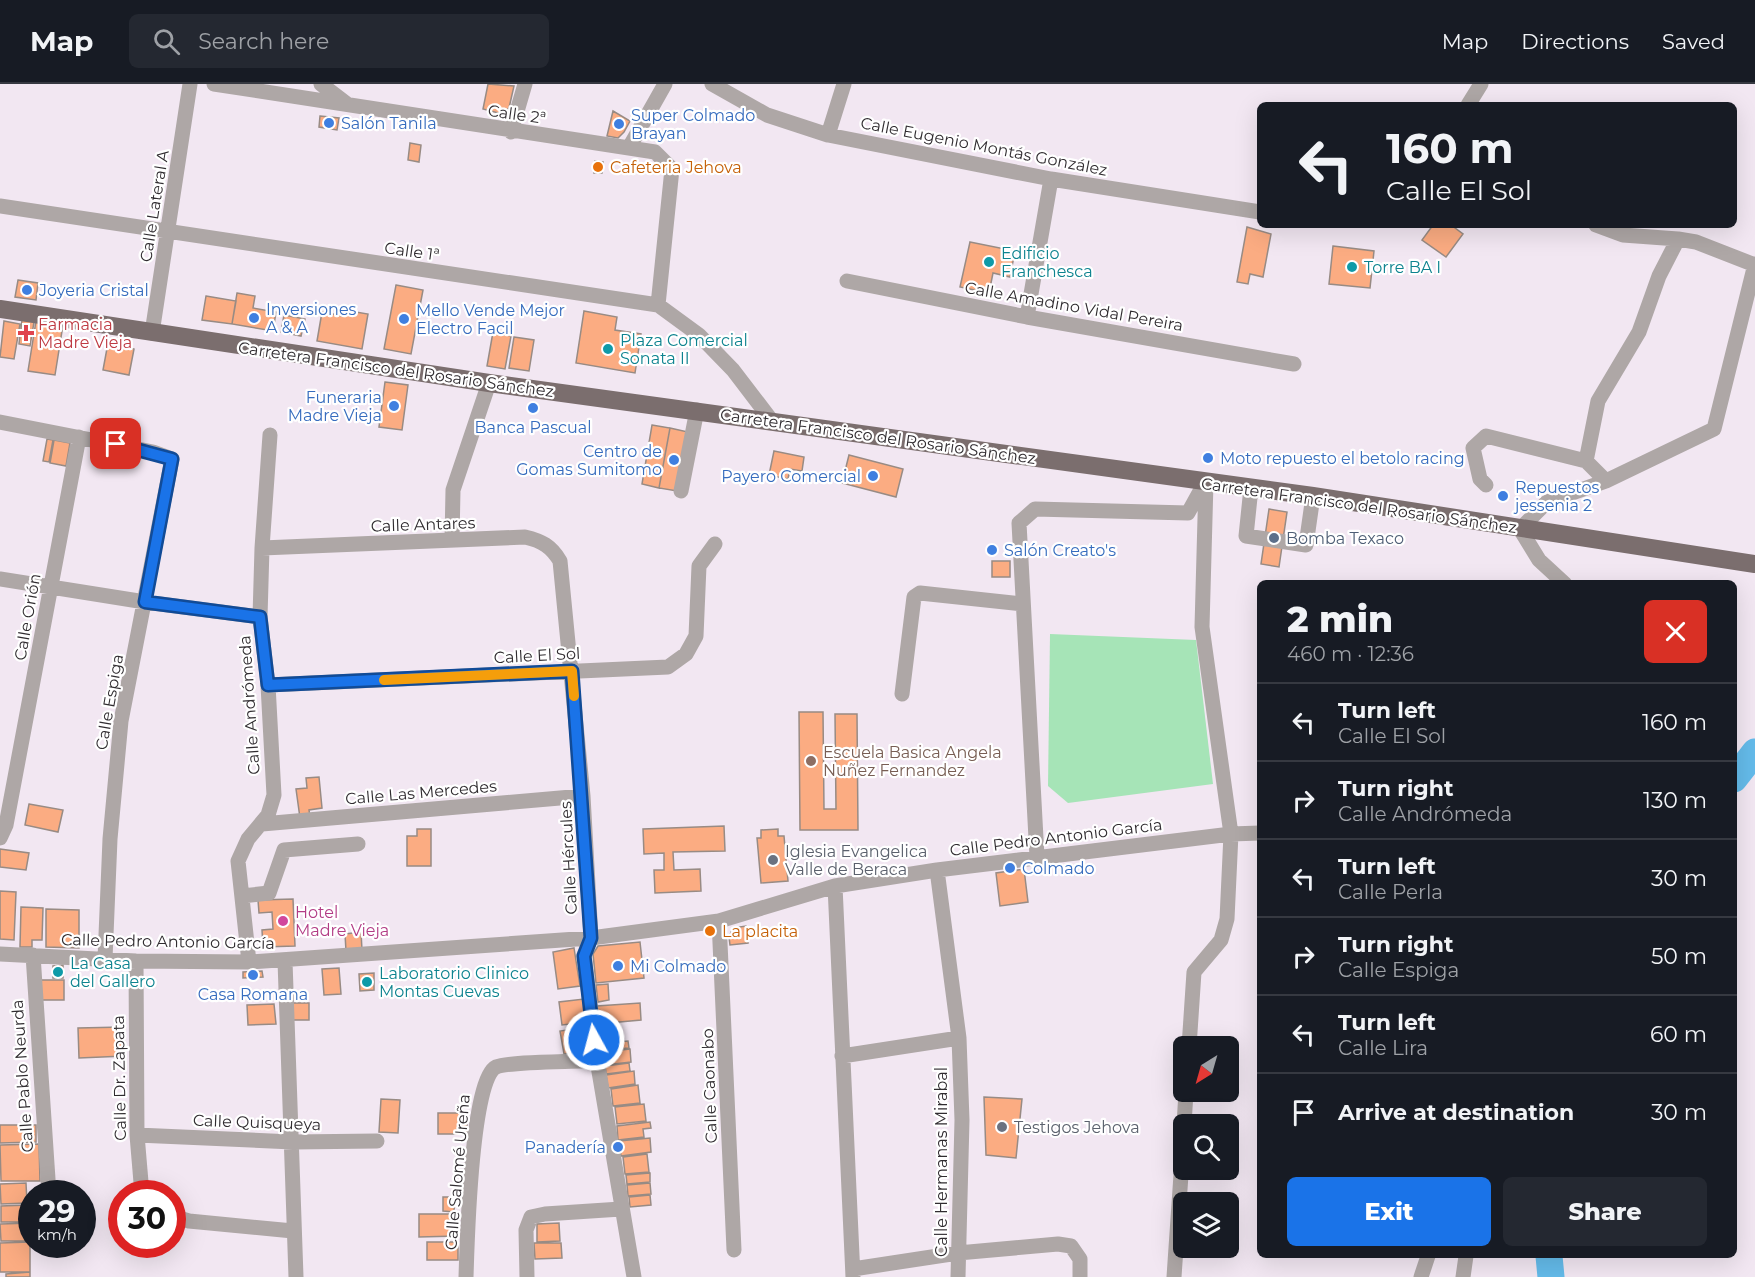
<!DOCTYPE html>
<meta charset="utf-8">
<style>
:root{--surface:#171b24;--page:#242831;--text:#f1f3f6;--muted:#9ea1a6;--line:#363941;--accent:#1a73e8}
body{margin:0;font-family:Montserrat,sans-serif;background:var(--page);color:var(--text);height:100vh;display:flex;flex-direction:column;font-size:22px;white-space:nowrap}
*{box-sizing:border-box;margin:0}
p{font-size:20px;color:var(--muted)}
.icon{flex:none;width:33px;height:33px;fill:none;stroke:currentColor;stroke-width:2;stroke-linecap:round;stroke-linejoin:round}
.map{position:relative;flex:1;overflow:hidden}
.drawer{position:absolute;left:1257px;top:496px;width:480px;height:678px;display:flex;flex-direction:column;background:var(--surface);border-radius:9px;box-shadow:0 6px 24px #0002}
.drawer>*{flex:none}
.hud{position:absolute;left:1257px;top:18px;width:480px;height:126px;border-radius:9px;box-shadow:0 6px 24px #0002;background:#171b24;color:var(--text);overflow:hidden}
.needle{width:39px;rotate:217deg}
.buttons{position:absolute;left:1173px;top:952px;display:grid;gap:12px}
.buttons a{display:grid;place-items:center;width:66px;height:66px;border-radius:9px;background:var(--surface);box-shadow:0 6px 24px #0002;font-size:30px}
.speed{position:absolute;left:18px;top:1096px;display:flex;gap:12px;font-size:30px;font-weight:700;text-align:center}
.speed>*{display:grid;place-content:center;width:78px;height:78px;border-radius:50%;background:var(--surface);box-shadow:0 6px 24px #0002;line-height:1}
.speed small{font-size:15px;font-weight:400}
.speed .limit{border:9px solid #d22;background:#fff;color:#111}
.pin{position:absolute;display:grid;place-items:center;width:51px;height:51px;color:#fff;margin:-26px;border-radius:12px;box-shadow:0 3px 9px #0006}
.me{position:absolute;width:66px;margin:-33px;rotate:353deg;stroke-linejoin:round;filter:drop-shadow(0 0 4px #0008)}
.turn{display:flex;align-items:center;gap:21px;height:126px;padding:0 30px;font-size:27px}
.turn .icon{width:78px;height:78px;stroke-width:2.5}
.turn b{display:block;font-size:42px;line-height:51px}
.round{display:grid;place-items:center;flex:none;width:63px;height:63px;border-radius:9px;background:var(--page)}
.summary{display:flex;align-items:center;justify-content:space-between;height:102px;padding:0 30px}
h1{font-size:36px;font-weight:800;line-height:45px}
.cta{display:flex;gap:12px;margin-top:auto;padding:12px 30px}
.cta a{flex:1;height:69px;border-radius:9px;background:var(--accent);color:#fff;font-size:24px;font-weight:800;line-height:69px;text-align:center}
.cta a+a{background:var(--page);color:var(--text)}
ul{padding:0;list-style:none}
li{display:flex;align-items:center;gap:18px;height:78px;padding:0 30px;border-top:2px solid var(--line)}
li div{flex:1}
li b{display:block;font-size:22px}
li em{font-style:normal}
header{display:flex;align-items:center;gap:36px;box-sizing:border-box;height:84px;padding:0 30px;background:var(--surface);border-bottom:2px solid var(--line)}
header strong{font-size:28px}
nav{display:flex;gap:33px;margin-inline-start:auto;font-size:21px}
.search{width:420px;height:54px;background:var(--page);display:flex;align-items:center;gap:15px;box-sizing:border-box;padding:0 21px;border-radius:9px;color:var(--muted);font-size:22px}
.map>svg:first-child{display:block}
.green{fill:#a6e4b7}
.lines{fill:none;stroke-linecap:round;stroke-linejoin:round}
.river{stroke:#64bbea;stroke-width:27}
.building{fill:#fbac82;stroke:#988b84;stroke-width:1.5}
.minor{stroke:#aea7a6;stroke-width:15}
.major{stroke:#7b6e6e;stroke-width:18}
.route-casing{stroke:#114b97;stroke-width:15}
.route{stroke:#1a73e8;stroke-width:10}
.slow{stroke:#f59e0b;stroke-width:10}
.shop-dot{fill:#3f7fe0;stroke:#fff;stroke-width:2}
.food-dot{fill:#e8710a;stroke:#fff;stroke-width:2}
.culture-dot{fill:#0f9aa8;stroke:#fff;stroke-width:2}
.health-dot{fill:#e0444e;stroke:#fff;stroke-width:2}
.service-dot{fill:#5c6f8a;stroke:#fff;stroke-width:2}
.education-dot{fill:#8d6e63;stroke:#fff;stroke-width:2}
.worship-dot{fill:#6b7280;stroke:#fff;stroke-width:2}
.hotel-dot{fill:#d1479c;stroke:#fff;stroke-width:2}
.labels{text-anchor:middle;stroke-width:4.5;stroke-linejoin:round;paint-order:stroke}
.street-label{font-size:16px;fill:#302c30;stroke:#fff}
.shop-label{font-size:16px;fill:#366cbe;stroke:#fff;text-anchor:start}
.food-label{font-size:16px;fill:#c56008;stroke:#fff;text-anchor:start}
.culture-label{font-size:16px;fill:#0d838f;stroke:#fff;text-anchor:start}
.health-label{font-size:16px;fill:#be3a42;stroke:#fff;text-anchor:start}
.service-label{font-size:16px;fill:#4e5e75;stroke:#fff;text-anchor:start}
.education-label{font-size:16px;fill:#785e54;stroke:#fff;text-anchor:start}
.worship-label{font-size:16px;fill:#5b616d;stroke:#fff;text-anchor:start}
.hotel-label{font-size:16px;fill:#b23c85;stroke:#fff;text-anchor:start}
</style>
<header>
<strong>Map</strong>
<div class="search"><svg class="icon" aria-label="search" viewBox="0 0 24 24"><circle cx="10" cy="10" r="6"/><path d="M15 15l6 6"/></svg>Search here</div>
<nav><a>Map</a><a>Directions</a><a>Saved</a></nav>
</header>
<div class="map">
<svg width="1755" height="1193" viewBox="0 0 1755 1193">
<rect width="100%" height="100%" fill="#f2e7f2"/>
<path class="green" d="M1050,550L1196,556L1213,700L1068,719L1048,702Z"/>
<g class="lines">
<path class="river" d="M1734,695L1755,668
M1549,1172L1551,1193"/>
</g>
<path class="building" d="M488,0L514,2L509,24L502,30L483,25Z
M613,27L630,37L624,48L618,54L607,52Z
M320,32L339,34L337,46L319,43Z
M410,59L421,61L419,78L408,76Z
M595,77L603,78L602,89H594Z
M1433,141H1451L1463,150L1446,173L1422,156Z
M1247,143L1271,150L1263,193L1250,190L1248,200L1237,198Z
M970,158L1015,167L1010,193L993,189L989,209L960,203Z
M1333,162L1374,167L1370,204L1329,200Z
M18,196L38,199L36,216L15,213Z
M396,201L423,206L411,270L384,265Z
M237,209L255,212L253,224L276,228L273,247L232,240Z
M206,212L236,217L232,240L202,236Z
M344,226L368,230L362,265L317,257L322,228L343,232Z
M584,227L617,233L615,246L641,250L635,289L576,279Z
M284,231L305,235L301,252L281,248Z
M22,236L34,238L30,262L19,260Z
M4,237L20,240L14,275L0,273Z
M36,237L63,241L55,291L28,287Z
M493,248L511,252L505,285L487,282Z
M514,253L534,256L529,287L509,284Z
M108,259L134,265L129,291L103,286Z
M385,298L408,301L402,346L379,343Z
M652,341L670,344L659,404L642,400Z
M670,344L688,348L677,407L659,404Z
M47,355L53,356L49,378L43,377Z
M54,356L70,359L66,382L50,379Z
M774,367L804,373L802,387L790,385L788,395L769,391Z
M849,371L903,385L896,413L842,399Z
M1269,425L1287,428L1279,483L1261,480Z
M992,477H1010V493H992Z
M799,628H823L824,725H836L835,630H857L858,746H800Z
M319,693L322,724L309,726L310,733L300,734L296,705L307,704L306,694Z
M29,720L63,726L58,748L25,741Z
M724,742L725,767L673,768L674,786L700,785L701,807L655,809L654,786H664V769L644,770L643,745Z
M417,745H431V782H407V752H417Z
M778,745V752H784L788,797L761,799L757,754H761V746Z
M0,765L29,769L26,786L0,783Z
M1024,785L1028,818L1000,822L996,789Z
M0,807L16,808L14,856L0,855Z
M293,815L295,862L263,863L262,846L273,845L272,828L259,829L258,816Z
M21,823L43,824L42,856H32V863H20Z
M46,825L79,826V864L46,863Z
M746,842L748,859L730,861L729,853L733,844Z
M361,848L362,866L346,867L345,850Z
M640,858L644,894L596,899L593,870L598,862Z
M574,864L580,902L558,905L553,868Z
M63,881V894H53V882Z
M339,884L341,910L324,911L322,885Z
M262,887L263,893L243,894V888Z
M374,889V906L360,907L359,890Z
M38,896H64V916H39Z
M608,900L609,916L598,918L596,901Z
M584,915L587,938L562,941L559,918Z
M290,919H309V936H290Z
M640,919L641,936L598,940L597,922Z
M274,920L276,940L248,941L247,921Z
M123,943L125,972L79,974L78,944Z
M586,943L590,967L564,970L560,947Z
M628,957L629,964L604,966L603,959Z
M630,965L631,978L605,981L604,968Z
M629,979L630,987L606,990L605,982Z
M634,987L635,1000L608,1004L606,991Z
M638,1001L640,1019L613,1022L611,1005Z
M984,1013L1022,1015L1016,1074L986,1071Z
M381,1015L400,1016L398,1049L379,1048Z
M644,1020L646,1037L617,1040L615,1023Z
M438,1029H467V1050H438Z
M650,1038L651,1044L643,1045L644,1053L618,1056L617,1042Z
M0,1041H36V1058L0,1059Z
M650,1054L651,1068L621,1072L619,1057Z
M39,1060L40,1097H1L0,1061Z
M647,1070L649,1088L625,1090L623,1073Z
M650,1089V1098L627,1100L626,1091Z
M26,1099L27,1119L1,1120L0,1100Z
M650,1099L651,1110L628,1112L627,1101Z
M650,1111L651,1121L630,1123L629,1113Z
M443,1113H455L454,1128L443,1127Z
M28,1121L29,1138H1V1122Z
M419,1130H456L457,1152L419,1153Z
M32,1139V1157H1L0,1140Z
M559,1139L560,1157L537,1158V1140Z
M30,1158V1188H0V1159Z
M427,1158H458V1176H427Z
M534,1159H561L562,1174L535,1175Z
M30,1188V1193H6V1190Z"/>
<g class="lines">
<path class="minor" d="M214,0L655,68L672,85L658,221
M321,0L347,20
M712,0L767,31L828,51L1051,95L1260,128
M1468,21L1481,0
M511,48L525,0
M828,51L844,0
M630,62L665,0
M0,122L658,221L699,251L733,286L772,337
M1596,141L1623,151L1678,155
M847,197L1027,233L1294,280
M1027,233L1051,95
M152,249L190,0
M0,338L153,368L172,375L121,637L110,755L105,875
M1606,397L1586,377L1598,317L1639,248L1659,192L1678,155L1696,158L1755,181
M1486,401L1480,395L1473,364L1486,352L1586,377
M1251,404L1246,452L1306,461L1313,412
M681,407L697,326
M452,456L453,406L489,299
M262,464L525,453C542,457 551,462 560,477L583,712L591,854L584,871L597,976L634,1193
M0,495L145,518L260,533
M1565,500L1539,476L1520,445L1547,418L1606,397L1714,345L1755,180
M268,601L668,583L686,570L696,552L699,482L715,460
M902,610L914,513L920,509L1023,520
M262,740L583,712
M0,754L6,741L79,353
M1037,773L1019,439L1035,425L1188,429L1204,400
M937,786L959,954L962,1036L958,1193
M835,802L853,1193
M242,812L269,809L284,766L358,760
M719,837L734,1166
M0,870L136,877L249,878L591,854L719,837L835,802L937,786L1231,750L1260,749
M33,871L49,1110
M136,877L137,1051L142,1110
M285,877L296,1193
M249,878L238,777L248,755L268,731L274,711L268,601L260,533L262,464L270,351
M1189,963L1194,888L1221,856L1227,835L1231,750L1202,543L1206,398
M842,972L959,954
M1184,1041L1186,1008
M137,1051L293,1058L377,1057
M172,1132L189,1137L293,1147
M853,1185L958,1169L1058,1160L1071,1162L1080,1175V1193
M466,1193C467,1162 471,995 496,983C510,977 578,978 597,976
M527,1193L526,1146L531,1133L545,1130L621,1125
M1174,1193L1184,1047
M1421,1193L1428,1172
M1463,1193L1466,1172"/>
<path class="major" d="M0,225L489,299L1313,412L1755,480"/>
</g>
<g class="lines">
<g class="route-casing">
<path id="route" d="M116,360L172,375L145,518L260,533L268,601L572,587L591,854L584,872L594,956"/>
</g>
<use href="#route" class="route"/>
<path class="slow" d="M384,596L572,587L574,612"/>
</g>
<g class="shop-dot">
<circle cx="329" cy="39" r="6"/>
<circle cx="619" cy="40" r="6"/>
<circle cx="27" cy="206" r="6"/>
<circle cx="254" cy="234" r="6"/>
<circle cx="404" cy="235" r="6"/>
<circle cx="394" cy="322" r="6"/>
<circle cx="533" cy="324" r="6"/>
<circle cx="1208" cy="374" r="6"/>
<circle cx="674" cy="376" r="6"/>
<circle cx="873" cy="392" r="6"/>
<circle cx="1503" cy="412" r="6"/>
<circle cx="992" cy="466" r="6"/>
<circle cx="1010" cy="784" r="6"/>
<circle cx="618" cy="882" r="6"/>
<circle cx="253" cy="891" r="6"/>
<circle cx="618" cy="1063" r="6"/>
</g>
<g class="food-dot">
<circle cx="598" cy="83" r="6"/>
<circle cx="710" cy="847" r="6"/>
</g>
<g class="culture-dot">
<circle cx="989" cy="178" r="6"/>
<circle cx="1352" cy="183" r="6"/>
<circle cx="608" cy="265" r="6"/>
<circle cx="58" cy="888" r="6"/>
<circle cx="367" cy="898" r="6"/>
</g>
<path class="health-dot" d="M23 240h6v6h6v6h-6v6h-6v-6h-6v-6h6z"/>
<circle class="service-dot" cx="1274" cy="454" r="6"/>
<circle class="education-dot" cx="811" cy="677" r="6"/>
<g class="worship-dot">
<circle cx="773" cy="776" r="6"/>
<circle cx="1002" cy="1043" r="6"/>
</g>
<circle class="hotel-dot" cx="283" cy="837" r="6"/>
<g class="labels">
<g class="street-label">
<text transform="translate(517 30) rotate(8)" y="6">Calle 2ª</text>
<text transform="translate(984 62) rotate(11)" y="6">Calle Eugenio Montás González</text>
<text transform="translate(154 122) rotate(-81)" y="6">Calle Lateral A</text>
<text transform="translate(412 167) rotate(8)" y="6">Calle 1ª</text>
<text transform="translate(1074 222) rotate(10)" y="6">Calle Amadino Vidal Pereira</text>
<text transform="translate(396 285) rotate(8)" y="6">Carretera Francisco del Rosario Sánchez</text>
<text transform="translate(878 352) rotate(8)" y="6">Carretera Francisco del Rosario Sánchez</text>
<text transform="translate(1359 421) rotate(8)" y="6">Carretera Francisco del Rosario Sánchez</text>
<text transform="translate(423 440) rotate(-2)" y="6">Calle Antares</text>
<text transform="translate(27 533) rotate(-80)" y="6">Calle Orión</text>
<text transform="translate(537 571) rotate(-3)" y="6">Calle El Sol</text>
<text transform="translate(109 618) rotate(-80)" y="6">Calle Espiga</text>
<text transform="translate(249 621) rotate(-94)" y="6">Calle Andrómeda</text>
<text transform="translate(421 708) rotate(-5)" y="6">Calle Las Mercedes</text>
<text transform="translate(1056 753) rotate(-7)" y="6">Calle Pedro Antonio García</text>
<text transform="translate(568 774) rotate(-93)" y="6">Calle Hércules</text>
<text transform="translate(168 857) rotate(1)" y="6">Calle Pedro Antonio García</text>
<text transform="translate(22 992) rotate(-94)" y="6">Calle Pablo Neurda</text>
<text transform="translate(119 994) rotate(-91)" y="6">Calle Dr. Zapata</text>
<text transform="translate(709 1002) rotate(-92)" y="6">Calle Caonabo</text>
<text transform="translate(257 1038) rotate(2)" y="6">Calle Quisqueya</text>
<text transform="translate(941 1078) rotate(-90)" y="6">Calle Hermanas Mirabal</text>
<text transform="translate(457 1088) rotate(-85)" y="6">Calle Salomé Ureña</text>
</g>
<g class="shop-label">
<text x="631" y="37">Super Colmado<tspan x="631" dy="18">Brayan</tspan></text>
<text x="341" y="45">Salón Tanila</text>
<text x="39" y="212">Joyeria Cristal</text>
<text x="266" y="231">Inversiones<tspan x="266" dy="18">A &amp; A</tspan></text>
<text x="416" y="232">Mello Vende Mejor<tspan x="416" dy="18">Electro Facil</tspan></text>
<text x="382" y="319" text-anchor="end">Funeraria<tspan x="382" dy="18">Madre Vieja</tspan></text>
<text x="533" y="349" text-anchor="middle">Banca Pascual</text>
<text x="662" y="373" text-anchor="end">Centro de<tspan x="662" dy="18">Gomas Sumitomo</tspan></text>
<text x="1220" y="380">Moto repuesto el betolo racing</text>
<text x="861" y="398" text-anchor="end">Payero Comercial</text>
<text x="1515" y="409">Repuestos<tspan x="1515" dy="18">jessenia 2</tspan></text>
<text x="1004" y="472">Salón Creato's</text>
<text x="1022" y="790">Colmado</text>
<text x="630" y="888">Mi Colmado</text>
<text x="253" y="916" text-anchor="middle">Casa Romana</text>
<text x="606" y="1069" text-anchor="end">Panadería</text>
</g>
<g class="food-label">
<text x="610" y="89">Cafeteria Jehova</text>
<text x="722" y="853">La placita</text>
</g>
<g class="culture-label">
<text x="1001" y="175">Edificio<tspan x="1001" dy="18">Franchesca</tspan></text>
<text x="1364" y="189">Torre BA I</text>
<text x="620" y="262">Plaza Comercial<tspan x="620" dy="18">Sonata II</tspan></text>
<text x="70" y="885">La Casa<tspan x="70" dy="18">del Gallero</tspan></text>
<text x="379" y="895">Laboratorio Clinico<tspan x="379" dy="18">Montas Cuevas</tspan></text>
</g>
<g class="health-label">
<text x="38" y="246">Farmacia<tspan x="38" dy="18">Madre Vieja</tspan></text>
</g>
<g class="service-label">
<text x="1286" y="460">Bomba Texaco</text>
</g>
<g class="education-label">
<text x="823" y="674">Escuela Basica Angela<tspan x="823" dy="18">Nuñez Fernandez</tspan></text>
</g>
<g class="worship-label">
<text x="785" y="773">Iglesia Evangelica<tspan x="785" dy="18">Valle de Beraca</tspan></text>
<text x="1014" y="1049">Testigos Jehova</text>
</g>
<g class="hotel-label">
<text x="295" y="834">Hotel<tspan x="295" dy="18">Madre Vieja</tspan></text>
</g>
</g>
</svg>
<div class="buttons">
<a><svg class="needle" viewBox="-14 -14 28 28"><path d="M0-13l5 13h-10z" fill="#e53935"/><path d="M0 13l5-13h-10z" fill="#9ea1a6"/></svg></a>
<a><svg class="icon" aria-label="search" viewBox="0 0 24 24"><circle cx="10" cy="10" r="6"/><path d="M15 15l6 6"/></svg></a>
<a><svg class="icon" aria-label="layers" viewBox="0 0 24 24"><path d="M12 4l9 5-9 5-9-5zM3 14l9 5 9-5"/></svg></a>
</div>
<div class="speed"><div>29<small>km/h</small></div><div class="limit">30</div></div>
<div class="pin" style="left:116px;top:360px;background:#d93025"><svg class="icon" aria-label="arrive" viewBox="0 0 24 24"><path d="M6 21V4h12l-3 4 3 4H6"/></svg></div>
<svg class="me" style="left:594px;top:956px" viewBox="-20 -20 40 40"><circle r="17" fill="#1a73e8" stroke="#fff" stroke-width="3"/><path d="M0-11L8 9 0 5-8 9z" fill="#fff"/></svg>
<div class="hud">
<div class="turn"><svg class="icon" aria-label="left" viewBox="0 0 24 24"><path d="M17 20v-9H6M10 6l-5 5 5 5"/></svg><div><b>160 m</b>Calle El Sol</div></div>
</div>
<section class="drawer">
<div class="summary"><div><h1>2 min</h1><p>460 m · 12:36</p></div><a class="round" style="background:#d93025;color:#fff"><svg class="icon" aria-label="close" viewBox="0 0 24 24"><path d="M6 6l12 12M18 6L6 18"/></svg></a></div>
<ul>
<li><svg class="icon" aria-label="left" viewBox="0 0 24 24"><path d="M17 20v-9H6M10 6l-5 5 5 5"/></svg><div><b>Turn left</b><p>Calle El Sol</p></div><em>160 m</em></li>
<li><svg class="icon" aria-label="right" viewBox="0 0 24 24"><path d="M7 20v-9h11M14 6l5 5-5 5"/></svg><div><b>Turn right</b><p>Calle Andrómeda</p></div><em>130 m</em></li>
<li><svg class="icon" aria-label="left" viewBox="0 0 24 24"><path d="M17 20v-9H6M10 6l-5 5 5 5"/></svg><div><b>Turn left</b><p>Calle Perla</p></div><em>30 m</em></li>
<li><svg class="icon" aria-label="right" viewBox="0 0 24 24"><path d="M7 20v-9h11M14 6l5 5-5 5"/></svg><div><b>Turn right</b><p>Calle Espiga</p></div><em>50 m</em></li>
<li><svg class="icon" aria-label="left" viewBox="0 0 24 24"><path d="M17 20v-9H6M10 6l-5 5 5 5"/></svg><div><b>Turn left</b><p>Calle Lira</p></div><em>60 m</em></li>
<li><svg class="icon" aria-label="arrive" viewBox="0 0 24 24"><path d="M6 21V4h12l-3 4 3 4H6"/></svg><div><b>Arrive at destination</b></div><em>30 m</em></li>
</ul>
<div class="cta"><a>Exit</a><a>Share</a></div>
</section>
</div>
